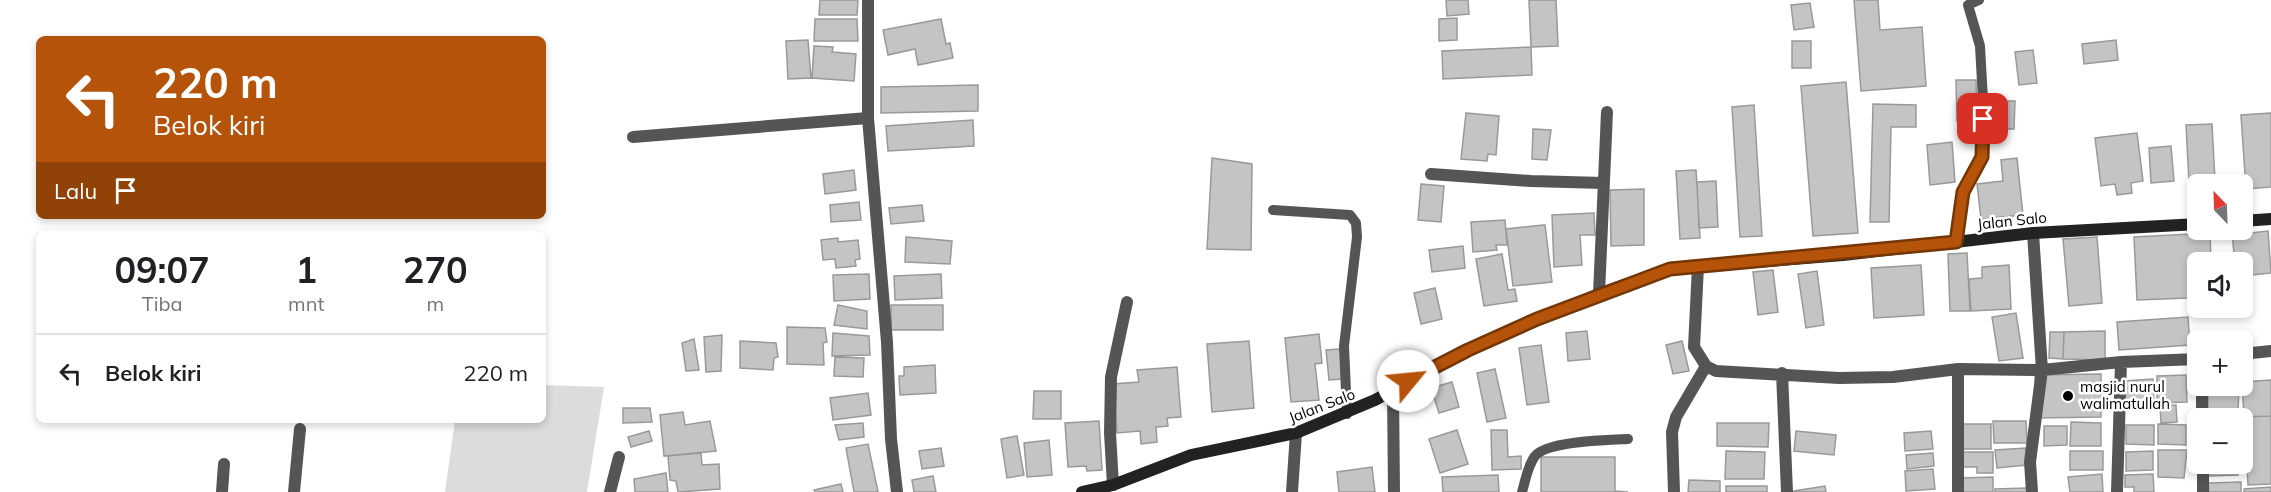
<!DOCTYPE html>
<html lang="id">
<meta charset="utf-8">
<style>
:root{--surface:#fff;--page:#f2f2f2;--text:#202124;--muted:#757577;--line:#e0e0e0}
body{margin:0;font-family:Mulish,sans-serif;background:var(--page);color:var(--text);height:100vh;display:flex;flex-direction:column;font-size:22px;white-space:nowrap}
*{box-sizing:border-box;margin:0}
p{font-size:20px;color:var(--muted)}
.icon{flex:none;width:33px;height:33px;fill:none;stroke:currentColor;stroke-width:2;stroke-linecap:round;stroke-linejoin:round}
.map{position:relative;flex:1;overflow:hidden}
.details{position:absolute;left:36px;top:231px;width:510px;height:192px;display:flex;flex-direction:column;background:var(--surface);border-radius:9px;box-shadow:0 3px 9px #0003}
.details>*{flex:none}
.top-card{position:absolute;left:36px;top:36px;width:510px;height:183px;border-radius:9px;box-shadow:0 3px 9px #0003;background:#b45309;color:#fff;overflow:hidden}
.needle{width:39px;rotate:337deg}
.controls{position:absolute;left:2187px;top:174px;display:grid;gap:12px}
.controls a{display:grid;place-items:center;width:66px;height:66px;border-radius:9px;background:var(--surface);box-shadow:0 3px 9px #0003;font-size:30px}
.pin{position:absolute;display:grid;place-items:center;width:51px;height:51px;color:#fff;margin:-26px;border-radius:12px;box-shadow:0 3px 9px #0006}
.me{position:absolute;width:66px;margin:-33px;rotate:62deg;stroke-linejoin:round;filter:drop-shadow(0 0 4px #0008)}
.turn{display:flex;align-items:center;gap:21px;height:126px;padding:0 18px;font-size:27px}
.turn .icon{width:78px;height:78px;stroke-width:2.5}
.turn b{display:block;font-size:42px;line-height:51px}
.then{display:flex;align-items:center;height:57px;padding:0 18px;background:#0003;gap:12px;font-size:22px}
.eta{display:flex;justify-content:space-evenly;align-items:center;height:102px;text-align:center}
.eta b{font-size:36px;font-weight:700;line-height:42px}
ul{padding:0;list-style:none}
li{display:flex;align-items:center;gap:18px;height:78px;padding:0 18px;border-top:2px solid var(--line)}
li div{flex:1}
li b{display:block;font-size:22px}
li em{font-style:normal}
.map>svg:first-child{display:block}
.green{fill:#dcdcdc}
.building{fill:#c4c4c4;stroke:#999;stroke-width:1.5}
.lines{fill:none;stroke-linecap:round;stroke-linejoin:round}
.lane{stroke:#555;stroke-width:10}
.street{stroke:#555;stroke-width:12}
.secondary{stroke:#222;stroke-width:12}
.route-casing{stroke:#753606;stroke-width:15}
.route{stroke:#b45309;stroke-width:10}
.poi-dot{fill:#000;stroke:#fff;stroke-width:2}
.labels{text-anchor:middle;stroke-width:5;stroke-linejoin:round;paint-order:stroke}
.street-label{font-size:15px;fill:#000;stroke:#fff}
.poi-label{font-size:15px;fill:#000;stroke:#fff;text-anchor:start}
</style>
<div class="map">
<svg width="2271" height="492" viewBox="0 0 2271 492">
<rect width="100%" height="100%" fill="#fff"/>
<path class="green" d="M543,385L604,387L587,492H445L455,420H543Z"/>
<path class="building" d="M820,0H858L857,15H819Z
M1446,0H1468L1469,14L1447,16Z
M1529,0H1556L1558,46L1531,47Z
M1854,0H1878L1880,30L1922,27L1926,86L1861,91Z
M1810,3L1814,27L1794,30L1791,5Z
M1457,18V40L1439,41V19Z
M815,19H857L858,41H814Z
M941,19L946,44L950,43L953,58L918,65L915,49L888,55L883,30Z
M808,40L811,78L788,79L786,41Z
M2116,40L2118,60L2084,64L2082,44Z
M1792,41H1811V68H1792Z
M814,46L833,47L832,52L856,54L854,81L812,78Z
M1531,47L1532,75L1443,79L1442,51Z
M2033,50L2037,83L2019,85L2015,52Z
M1956,80H1976L1977,120L1957,121Z
M1846,82L1858,233L1813,236L1801,86Z
M978,85V111L881,113V87Z
M2001,101H2015L2014,129H2000Z
M1873,104L1916,105V127H1891L1889,222H1870Z
M1754,105L1762,236L1740,237L1732,107Z
M1466,113L1499,116L1496,155L1488,154L1487,161L1461,159Z
M2271,113V187L2246,189L2241,115Z
M973,120L974,146L888,151L886,126Z
M2212,124L2215,181L2189,182L2186,125Z
M1533,129L1551,130L1547,160L1532,159Z
M2137,133L2143,181L2131,183L2132,193L2117,195L2115,184L2101,186L2095,138Z
M1952,142L1955,182L1930,185L1927,145Z
M2171,146L2174,181L2151,183L2149,148Z
M1212,158L1252,164L1251,250L1207,249Z
M2017,158L2023,215L1981,219L1977,184L2003,181L2001,160Z
M854,170L856,190L825,194L823,174Z
M1696,170L1700,238L1680,239L1676,171Z
M1716,181L1718,227L1699,228L1697,182Z
M1421,184L1444,186L1441,222L1418,220Z
M1644,189V245L1611,246L1610,190Z
M859,202L861,220L831,222L830,205Z
M922,205L924,221L891,224L889,208Z
M1594,213L1595,235H1580L1582,265L1554,267L1552,215Z
M1505,220L1507,245H1496L1497,250L1473,252L1471,222Z
M1543,225H1545L1552,282L1513,286L1506,229Z
M2268,231L2271,273L2242,276V262H2235L2232,235Z
M2210,233L2211,262H2198V290H2189V298L2137,300L2134,237Z
M906,237L952,241L950,264L905,262Z
M2097,237L2102,303L2069,306L2063,239Z
M838,238V242L858,240L860,259L855,260L856,266L836,268L835,259L823,260L821,240Z
M1463,246L1465,268L1432,272L1429,250Z
M1967,253L1970,311H1950L1948,254Z
M1502,254L1508,290L1515,289L1517,301L1484,306L1476,259Z
M1921,265L1924,315L1874,318L1871,268Z
M2009,265L2011,309L1971,311L1969,279L1982,278V267Z
M1773,270L1778,312L1758,315L1753,272Z
M1817,271L1824,325L1806,328L1798,274Z
M869,274L870,299L834,301L833,275Z
M941,274L942,298L895,300L894,276Z
M1435,288L1442,319L1421,324L1414,293Z
M838,305L867,311V329L834,325Z
M891,305H943V330H891Z
M2016,313L2023,358L1999,361L1992,317Z
M2188,317L2190,345L2119,350L2117,322Z
M787,327L825,328L827,342L823,343L824,365L787,364Z
M1587,331L1590,359L1568,361L1566,333Z
M2105,331V360L2063,359L2064,332Z
M2050,332H2064L2063,359L2049,358Z
M833,333L869,336L870,355L832,356Z
M1319,334L1322,363L1315,364L1319,400L1291,402L1285,338Z
M722,335L721,371L706,372L704,337Z
M694,339L699,370L686,371L682,343Z
M740,341L776,343L778,357L774,358L773,370L740,368Z
M1249,341L1254,408L1212,412L1207,344Z
M1682,341L1689,371L1673,374L1666,345Z
M1541,345L1549,402L1527,405L1519,348Z
M1340,349L1343,379L1329,380L1326,350Z
M835,357L864,358L863,377L834,376Z
M935,365L936,393L900,395L899,376H904V367Z
M1177,367L1181,417L1167,418L1168,426L1156,427L1157,442L1141,444L1140,431L1117,433L1113,384L1139,382L1137,370Z
M1495,369L1506,418L1487,422L1477,373Z
M2101,374V417L2036,418L2035,375Z
M2186,375L2187,402L2157,403V376Z
M2153,379L2154,400L2141,401V405L2126,406L2124,381Z
M2271,380V416L2244,417L2242,382Z
M1452,382L1459,407L1439,413L1431,388Z
M2208,386H2239L2238,413H2208Z
M1034,391H1061V419H1033Z
M868,393L871,415L833,420L830,398Z
M2176,405L2177,422L2161,423L2160,406Z
M623,408H650L652,422L623,423Z
M683,412L685,425L710,421L716,451L664,456L660,415Z
M2271,416V484L2248,485L2244,417Z
M1099,421L1102,470L1087,471L1086,466L1068,467L1065,423Z
M1993,421H2026L2027,443H1994Z
M2071,422L2101,423V446H2070Z
M863,423L864,437L839,440L835,425Z
M1717,423H1769L1768,447L1717,446Z
M1960,424H1991V449H1960Z
M2158,424L2186,425V445L2158,444Z
M2126,425H2154V445L2126,444Z
M2044,426H2067V445L2044,446Z
M1457,430L1468,464L1440,473L1429,439Z
M1491,430H1507L1508,457L1521,456V469L1492,470Z
M649,431L652,441L631,447L628,437Z
M1796,431L1836,435L1834,455L1794,451Z
M1931,431L1933,449L1905,451L1904,433Z
M1017,436L1024,475L1007,478L1001,439Z
M1049,440L1052,475L1027,477L1024,443Z
M868,444L878,492H854L846,448Z
M941,448L944,466L922,469L919,451Z
M2026,448L2027,465L1997,468L1995,450Z
M2158,450H2187L2184,478L2158,477Z
M1726,451L1765,452L1764,479H1725Z
M2070,451H2103V470H2070Z
M2153,451V470L2126,471V452Z
M1961,452H1993V473H1977V467H1961Z
M701,453L702,465L719,464L720,489L678,492L676,481L670,480L668,456Z
M1933,453L1934,466L1907,469L1906,455Z
M1541,457H1615V491L1628,492H1541Z
M2208,464H2237L2238,475L2208,476Z
M1372,467L1375,492H1339L1337,472Z
M1933,469L1935,489L1906,491L1905,471Z
M666,473L668,492H635L634,479Z
M2102,474L2103,492H2070L2068,477Z
M2153,474L2154,492H2134V487H2125V475Z
M1498,475L1499,492H1443L1442,477Z
M933,476L936,492H914L912,480Z
M1993,477V492H1960V478Z
M1689,480L1720,481V492H1688Z
M2241,482V492H2209L2208,483Z
M841,484L843,492H815L814,490Z
M1726,486H1767V492H1726Z
M1825,486L1826,492H1794V491Z
M2271,487V492H2244V489Z
M2027,488V492H1995V489Z"/>
<g class="lines">
<path class="lane" d="M1273,210L1350,215L1356,223L1357,237L1344,346L1347,414
M1956,242L1963,192L1982,157L1983,100L1980,46L1968,5L1979,0
M1522,492C1526,479 1527,467 1535,456C1547,441 1608,440 1628,439"/>
<path class="street" d="M868,0V118L887,342L891,439L897,492
M633,137L868,118
M1431,174L1531,181L1603,183
M1698,266L1694,347L1706,366L1716,371L1839,378L1893,377L1958,369
M1599,294L1607,112
M2242,354L2271,351
M1782,373L1787,492
M2202,386V418
M1393,389L1394,492
M2203,464V492
M1113,485L1110,433L1111,377L1127,302
M222,492L224,464
M294,492L300,429
M610,492L619,457
M1292,492L1296,433
M1674,492L1672,432L1676,417L1706,366
M1958,492V369L2042,370L2121,362L2198,359
M2032,492L2030,462L2042,370L2033,233
M2117,492L2121,362"/>
<path class="secondary" d="M2242,221L2271,219
M1082,492L1113,485L1191,455L1296,433L1375,400L1468,350L1599,294L1670,269L1843,255L2033,233L2198,224"/>
</g>
<g class="lines">
<g class="route-casing">
<path id="route" d="M1408,381L1468,350L1537,319L1670,269L1956,242L1963,192L1982,157L1983,119"/>
</g>
<use href="#route" class="route"/>
</g>
<circle class="poi-dot" cx="2068" cy="396" r="6"/>
<g class="labels">
<g class="street-label">
<text transform="translate(2012 221) rotate(-6)" y="5">Jalan Salo</text>
<text transform="translate(1322 406) rotate(-21)" y="5">Jalan Salo</text>
</g>
<g class="poi-label">
<text x="2080" y="392">masjid nurul<tspan x="2080" dy="17">walimatullah</tspan></text>
</g>
</g>
</svg>
<div class="controls">
<a><svg class="needle" viewBox="-14 -14 28 28"><path d="M0-13l5 13h-10z" fill="#e53935"/><path d="M0 13l5-13h-10z" fill="#757577"/></svg></a>
<a><svg class="icon" aria-label="sound" viewBox="0 0 24 24"><path d="M4 9h4l5-4v14l-5-4H4zM17 9q2 3 0 6"/></svg></a>
<a>+</a>
<a>−</a>
</div>
<div class="pin" style="left:1983px;top:119px;background:#d93025"><svg class="icon" aria-label="arrive" viewBox="0 0 24 24"><path d="M6 21V4h12l-3 4 3 4H6"/></svg></div>
<svg class="me" style="left:1408px;top:381px" viewBox="-20 -20 40 40"><circle r="19" fill="#fff"/><path d="M0-13L10 11 0 6-10 11z" fill="#b45309"/></svg>
<div class="top-card">
<div class="turn"><svg class="icon" aria-label="left" viewBox="0 0 24 24"><path d="M17 20v-9H6M10 6l-5 5 5 5"/></svg><div><b>220 m</b>Belok kiri</div></div>
<div class="then">Lalu<svg class="icon" aria-label="arrive" viewBox="0 0 24 24"><path d="M6 21V4h12l-3 4 3 4H6"/></svg></div>
</div>
<section class="details">
<div class="eta">
<div><b>09:07</b><p>Tiba</p></div>
<div><b>1</b><p>mnt</p></div>
<div><b>270</b><p>m</p></div>
</div>
<ul>
<li><svg class="icon" aria-label="left" viewBox="0 0 24 24"><path d="M17 20v-9H6M10 6l-5 5 5 5"/></svg><div><b>Belok kiri</b></div><em>220 m</em></li>
</ul>
</section>
</div>
